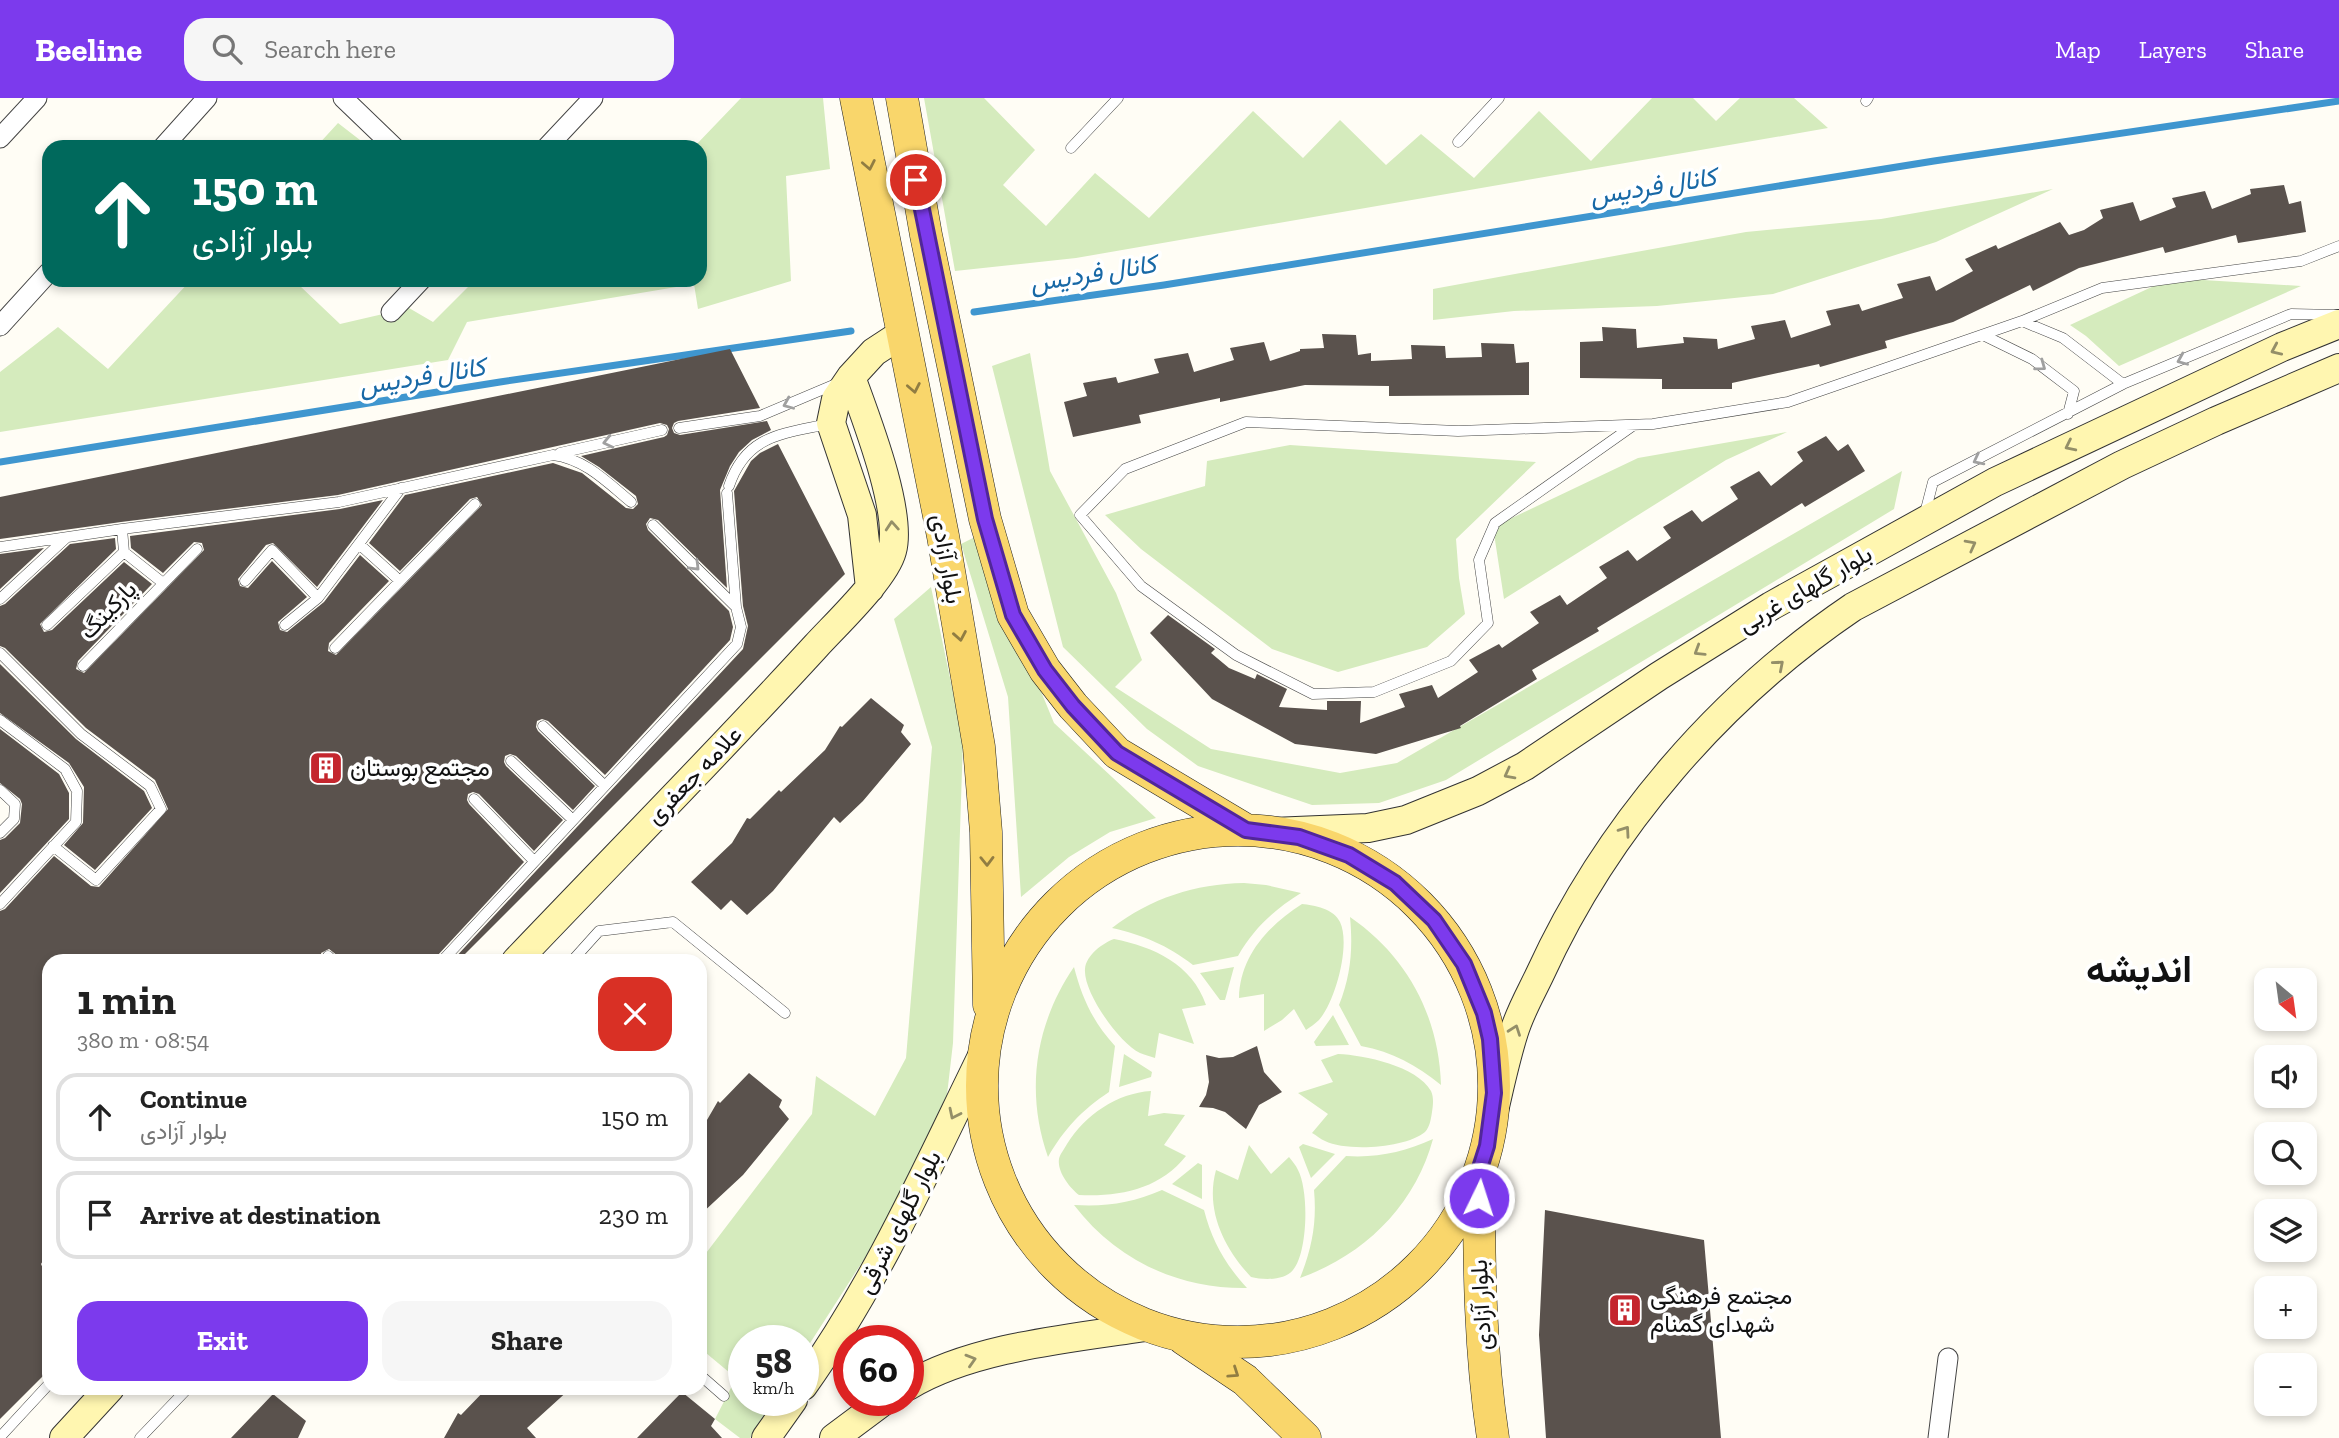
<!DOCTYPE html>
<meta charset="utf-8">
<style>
:root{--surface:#fff;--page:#f6f6f6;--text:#222;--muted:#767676;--line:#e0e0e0;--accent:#7c3aed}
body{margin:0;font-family:"Zilla Slab",Vazirmatn,serif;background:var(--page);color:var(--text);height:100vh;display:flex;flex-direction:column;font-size:26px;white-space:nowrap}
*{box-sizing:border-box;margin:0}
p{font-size:23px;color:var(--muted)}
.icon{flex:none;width:38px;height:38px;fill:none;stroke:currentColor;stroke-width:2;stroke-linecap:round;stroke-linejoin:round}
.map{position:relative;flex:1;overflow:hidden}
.drawer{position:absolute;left:42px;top:856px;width:665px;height:441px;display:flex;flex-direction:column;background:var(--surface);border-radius:21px;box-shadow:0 4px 10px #0003}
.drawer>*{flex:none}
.guide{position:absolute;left:42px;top:42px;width:665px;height:147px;border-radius:21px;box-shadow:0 4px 10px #0003;background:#00695c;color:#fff;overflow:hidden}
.needle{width:46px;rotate:151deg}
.controls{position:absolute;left:2254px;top:870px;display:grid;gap:14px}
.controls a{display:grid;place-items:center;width:63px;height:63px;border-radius:14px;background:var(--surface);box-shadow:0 4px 10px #0003;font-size:35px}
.speed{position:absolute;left:728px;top:1227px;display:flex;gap:14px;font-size:35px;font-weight:700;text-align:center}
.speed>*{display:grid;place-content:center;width:91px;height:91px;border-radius:50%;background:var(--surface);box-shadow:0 4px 10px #0003;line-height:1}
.speed small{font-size:18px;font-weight:400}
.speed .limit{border:10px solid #d22;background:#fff;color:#111}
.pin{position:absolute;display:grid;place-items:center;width:60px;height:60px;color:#fff;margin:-30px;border:4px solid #fff;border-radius:50%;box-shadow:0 2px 7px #0007}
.me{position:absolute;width:77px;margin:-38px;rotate:4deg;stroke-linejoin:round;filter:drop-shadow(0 0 5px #0008)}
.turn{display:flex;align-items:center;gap:24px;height:147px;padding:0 35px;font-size:32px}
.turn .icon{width:91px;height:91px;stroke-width:2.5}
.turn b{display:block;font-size:49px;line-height:60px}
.round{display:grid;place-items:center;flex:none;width:74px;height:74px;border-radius:21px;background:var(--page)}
.head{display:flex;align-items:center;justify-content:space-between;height:119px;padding:0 35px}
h1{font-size:42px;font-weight:700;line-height:52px}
.button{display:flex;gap:14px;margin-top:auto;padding:14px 35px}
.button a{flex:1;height:80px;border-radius:21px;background:var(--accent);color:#fff;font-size:28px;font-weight:700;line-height:80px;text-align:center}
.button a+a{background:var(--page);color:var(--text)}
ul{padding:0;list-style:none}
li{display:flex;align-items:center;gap:21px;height:88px;margin:0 14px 10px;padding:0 21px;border:4px solid var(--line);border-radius:21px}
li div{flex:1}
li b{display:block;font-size:26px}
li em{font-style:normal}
header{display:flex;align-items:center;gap:42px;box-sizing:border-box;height:98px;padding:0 35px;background:var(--accent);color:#fff}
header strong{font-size:33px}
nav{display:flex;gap:38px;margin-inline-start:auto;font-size:24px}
.search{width:490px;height:63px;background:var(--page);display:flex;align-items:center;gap:18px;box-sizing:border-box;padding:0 24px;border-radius:21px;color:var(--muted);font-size:26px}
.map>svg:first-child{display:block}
.green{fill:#d5ebbd}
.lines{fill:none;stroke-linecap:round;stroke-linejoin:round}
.stream{stroke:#3f96cf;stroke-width:7}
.building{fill:#5a524d}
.lane-casing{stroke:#444;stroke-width:11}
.street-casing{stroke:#444;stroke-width:21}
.secondary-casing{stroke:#333;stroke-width:30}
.primary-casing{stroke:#222;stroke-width:33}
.lane{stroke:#fff;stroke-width:10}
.street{stroke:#fff;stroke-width:19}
.secondary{stroke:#fff6b0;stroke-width:28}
.primary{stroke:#f9d66b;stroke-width:32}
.oneway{stroke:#917d42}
.oneway2{stroke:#948f68}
.oneway3{stroke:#a0a0a0}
.route-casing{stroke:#51269a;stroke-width:18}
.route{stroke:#7c3aed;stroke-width:12}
.labels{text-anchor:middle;stroke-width:7;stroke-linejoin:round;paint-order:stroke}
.street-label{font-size:24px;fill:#111;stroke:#fff}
.poi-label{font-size:24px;fill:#111;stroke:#fff;text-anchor:start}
.water-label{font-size:26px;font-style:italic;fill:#1768a6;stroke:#fff}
.town-label{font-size:38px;font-weight:bold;fill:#111;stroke:#fff}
</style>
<header>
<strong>Beeline</strong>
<div class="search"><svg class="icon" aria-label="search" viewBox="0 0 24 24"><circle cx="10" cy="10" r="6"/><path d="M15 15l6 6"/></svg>Search here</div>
<nav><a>Map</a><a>Layers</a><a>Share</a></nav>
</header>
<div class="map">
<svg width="2339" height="1340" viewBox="0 0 2339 1340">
<rect width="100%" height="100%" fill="#fffdf5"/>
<path class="green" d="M741,0H823L830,71L786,78L791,183L698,211L694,186L467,224L448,262L0,334V274L58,229L108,271L191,182H305L300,188L340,226L409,210L433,224L475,182H700V49H694Z
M924,0H984L1035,52L1003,87L1046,128L1095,75L1149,120L1253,13L1303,60L1340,22L1386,67L1421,36L1474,80L1539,13L1591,63L1652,0H1693L1716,23L1740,0H1794L1828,30L1076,160L955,173Z
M338,25L369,49H316Z
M2053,91L1936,144L1773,196L1657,208L1514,213L1433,222V191L1746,134L1881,121Z
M2171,180L2301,188L2119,268L2086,238L2070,227Z
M1030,255L1050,373L1116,495L1142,562L1115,589L1211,651L1340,675L1397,665L1902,373L1894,411L1446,682L1379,705L1312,707L1198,668L1147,631L1063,549L992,268Z
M1787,334L1726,362L1504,501L1493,429L1638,360Z
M1290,347L1536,364L1456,441L1459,480L1465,516L1427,549L1338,574L1272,551L1141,451L1105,417L1205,388L1207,363Z
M977,438L1054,625L1156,720L1110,734L1069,759L1021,799L1008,599L961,446Z
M931,489L963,642L953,945L942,1040L803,1256V1242H744V1302H774L750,1340H740L715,1321L736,1280L700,1250V1163L812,1016L816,978L875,1018L906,960L932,649L894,521Z
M1244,785L1266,787L1301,795C1274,812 1254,830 1238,858L1193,867C1167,847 1143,837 1112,830C1151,800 1195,786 1244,785Z
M1302,806C1314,807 1334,811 1340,824C1351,847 1335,904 1319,922C1315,926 1310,929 1306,932L1294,911L1282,922L1264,933V896L1239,900C1240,858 1268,828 1302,806Z
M1350,819C1407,858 1439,918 1441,987C1416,967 1393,954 1361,948L1339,907C1351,877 1353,850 1350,819Z
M1114,841C1154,849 1192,866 1206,907L1182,911L1194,946L1159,935L1155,960C1150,958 1144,957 1140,955C1119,945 1083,894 1085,871C1086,857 1103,845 1114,841Z
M1074,869C1082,900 1093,924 1115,948L1109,994C1082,1012 1064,1031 1048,1059C1025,994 1035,926 1074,869Z
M1234,869L1225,902H1220L1200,875Z
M1333,917L1349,947L1316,948L1314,944Z
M1124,956L1152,974L1151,979L1119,989Z
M1338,956C1364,957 1417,968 1431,993C1434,999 1433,1008 1432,1014C1431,1020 1430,1029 1425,1034C1406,1050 1347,1054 1325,1043C1320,1041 1316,1037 1312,1035L1328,1016L1298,995L1333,984L1321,962Z
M1151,993L1148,1018L1164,1015L1185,1017L1164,1047L1186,1058C1160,1091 1120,1099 1079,1097C1070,1090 1057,1074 1059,1061C1060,1056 1065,1050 1067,1046C1085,1017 1117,995 1151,993Z
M1433,1041C1415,1107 1365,1157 1300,1180C1312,1150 1317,1124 1314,1092L1346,1058C1378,1060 1404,1054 1433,1041Z
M1303,1046L1335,1056L1311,1080L1299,1049Z
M1249,1047L1271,1076L1289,1059C1292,1063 1296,1067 1298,1072C1309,1093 1308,1154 1293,1172C1284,1183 1263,1182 1251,1179C1224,1150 1205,1112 1216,1072L1238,1082Z
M1198,1065L1202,1067V1101L1172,1086Z
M1162,1092L1204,1112C1212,1143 1225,1166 1247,1190C1178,1191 1116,1162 1074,1107C1106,1109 1132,1105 1162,1092Z"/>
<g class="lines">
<path class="stream" d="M974,214L1164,187L1934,63L2339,3
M0,364L500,284L851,233"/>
</g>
<path class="building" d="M2284,87L2289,106L2301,103L2306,134L2238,145L2236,137L2165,155L2163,149L2079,170L2033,193L2030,187L1953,224L1885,243L1887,250L1820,269L1819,266L1732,285V291H1662V281L1580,280V244L1603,243L1602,229L1636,231L1637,250L1684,245L1683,239L1717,241L1718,251L1755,241L1751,228L1785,222L1791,240L1831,227L1826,213L1859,206L1862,213L1903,200L1897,186L1930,178L1936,193L1973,173L1965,161L1996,147L1998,151L2060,124L2069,137L2084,132L2103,120L2100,112L2133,104L2140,123L2176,109L2172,100L2205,93L2212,111L2251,96L2250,91Z
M1322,236L1356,237L1358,257L1371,255V263L1412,261L1411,247L1445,248L1446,260L1482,259L1481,245L1514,246L1516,265L1529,264V297L1389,298V288L1305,287L1220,304V300L1139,317L1141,325L1073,339L1064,304L1087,298L1083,285L1116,279L1118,285L1159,275L1154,261L1188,255L1194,274L1234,262L1230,250L1264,244L1270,263L1300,253V251L1324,250Z
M730,251L760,310L678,323L674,325L672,330L674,335L680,337L767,323L771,332L752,342L739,354L730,368L720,392L727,490L658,422L650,420L646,426L648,432L729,513L733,529L730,542L605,677L548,623L542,621L537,623L536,629L538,633L595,688L573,712L516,658L510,656L505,658L504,664L506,668L563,722L534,753L479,696L473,694L468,696L467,702L469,706L524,764L437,858L435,863H340L338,858L329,851L321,855L322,863H49V1160L44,1161L41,1166L44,1173L49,1174V1272L0,1321V813L5,811L54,758L91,788L99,789L168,711L155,682L86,630L5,550L0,548V508L5,506L70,446L115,440L116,451L40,526L44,534L52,532L124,464L152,486L78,563L76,571L84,575L204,452L202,445L194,444L163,475L131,450L130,438L340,411L383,402L317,489L273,445L266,447L238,481L240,488L248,490L272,463L307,499L278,524L280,532L287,534L324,504L360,457L389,483L329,545L328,553L336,557L482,407L477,399L470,401L400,473L369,445L405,397L553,365L582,375L626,410L633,411L638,406L636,398L599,369L581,358L664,339L667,337L669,331L667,327L660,325L338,397L121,424L0,441V399Z
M1826,338L1838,353L1848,346L1865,373L1805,409L1802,405L1597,530L1599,533L1532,572L1537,581L1460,628L1461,630L1376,656L1295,646L1212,601L1150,535L1168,517L1215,551L1211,555L1229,570L1255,581L1257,576L1287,591L1279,609L1327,612V603H1361L1360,625L1405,609L1399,596L1432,587L1438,600L1478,574L1469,562L1499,546L1502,550L1539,525L1530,514L1560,497L1567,507L1607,480L1599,469L1628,452L1637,463L1671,440L1663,429L1692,412L1702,424L1738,401L1730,389L1759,373L1771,388L1803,363L1797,354Z
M778,346L845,476L458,863H452L743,551L748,528L743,508L734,393L751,363L760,355Z
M44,450L0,491V456Z
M0,566L76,641L144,693L152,710L95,772L64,747L83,725L84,689L69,665L0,615Z
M871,600L904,627L901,634L911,646L863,703L840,725L834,719L773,793L747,817L731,802L721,812L691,784L732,745L747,720L750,721L779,692L781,694L825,652L840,628L842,629Z
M0,631L59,676L69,695V721L0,795V742L5,740L20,725L22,706L20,701L0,685Z
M1257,948L1264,974L1282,994L1259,1007L1246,1031L1225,1014L1213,1010L1199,1009L1206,997L1209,984L1206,957L1219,960L1233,959Z
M749,975L782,1002L779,1009L789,1021L743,1077L700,1117V1034L718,1003L720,1005Z
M1545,1112L1704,1142L1721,1340H1546L1539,1237Z
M487,1290H571L527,1330L536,1340H444L458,1315L461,1317Z
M682,1294L715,1321L711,1328L722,1340H637Z
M273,1296L306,1323L298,1340H231Z"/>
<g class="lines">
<g class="lane-casing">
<path id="lane" d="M1866,3L1868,0
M1458,44L1499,0
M1071,50L1118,0
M2022,223L2063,240L2123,286
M1983,237L2032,261L2074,293L2068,316
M1634,327L1495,425L1479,462L1488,525L1451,563L1374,594L1313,596L1236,557L1141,488L1080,417L1125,371L1246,324L1458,333L1653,326L1788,304L2022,223L2102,190L2301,163L2339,148
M679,330L760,318L838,285
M560,355L662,332
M729,388C746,337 782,336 828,326
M1925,415L1933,384L2123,286L2291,216L2338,217
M653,427L736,509
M359,446L400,483L475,406
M0,449L122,431L339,404L553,357C585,361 607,384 631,404
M124,454L163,485
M245,483L272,452L318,500L401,390
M0,501L66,440
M47,527L124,454L122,431
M285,527L318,500
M335,550L400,483
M0,555L81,636L150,688L161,711L96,782L53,748
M83,568L197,451
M0,622L65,671L77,693L76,724L0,806
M543,628L605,688
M511,663L573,722
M0,692L15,706L14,721L0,735
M474,701L534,763
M328,858L333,863
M442,863L737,546L741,529L736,509L727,395
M572,863L599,833L673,824L785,915
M48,1167H49
M700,1277L724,1298
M0,1339L49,1286
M140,1340L188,1290"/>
</g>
<g class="street-casing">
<path id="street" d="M343,0L394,49
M0,40L37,0
M163,49L207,0
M547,49L593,0
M391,214L421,182
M0,228L49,174
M1938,1340L1948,1260"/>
</g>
<g class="secondary-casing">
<path id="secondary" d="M870,490L862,417L831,325L836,301L851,279L874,254L903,235
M1272,734L1368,730L1406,722L1478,693L1525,668L1659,578L1771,508L1995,384L2282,249L2339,226
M516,863C616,758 718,655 816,548C836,526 885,480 892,453C903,414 865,318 851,279
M1492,1021C1499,992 1505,962 1514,934C1520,914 1531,895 1540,876C1607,729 1720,599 1853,509L2122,367L2216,323L2339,270
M803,1288C877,1184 928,1068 984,954
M908,1288C974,1248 1076,1240 1152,1228
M64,1340L110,1290
M766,1340L793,1302
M834,1340L885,1302"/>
</g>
<g class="primary-casing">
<path id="primary" d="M856,0L943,438L979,649L986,734L989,907
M902,0L926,137L985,421L1013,517L1045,572L1073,608L1117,655L1246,732
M982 988a256 256 0 1 1 512 0a256 256 0 1 1-512 0Z
M1479,1083C1479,1170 1480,1254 1493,1340
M1184,1241L1245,1282L1305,1340"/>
</g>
<use href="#lane" class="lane"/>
<use href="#street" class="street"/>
<use href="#secondary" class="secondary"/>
<use href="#primary" class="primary"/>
</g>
<defs><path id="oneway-chevron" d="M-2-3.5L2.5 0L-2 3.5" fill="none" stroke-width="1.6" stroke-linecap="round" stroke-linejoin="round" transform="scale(1.75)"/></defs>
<g class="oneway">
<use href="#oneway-chevron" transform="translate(869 67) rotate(79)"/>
<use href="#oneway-chevron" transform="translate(914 290) rotate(79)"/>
<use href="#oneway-chevron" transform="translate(960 538) rotate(80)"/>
<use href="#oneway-chevron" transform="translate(987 763) rotate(89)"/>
<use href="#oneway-chevron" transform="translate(1234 1275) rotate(34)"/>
</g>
<g class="oneway2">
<use href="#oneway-chevron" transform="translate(2276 252) rotate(156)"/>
<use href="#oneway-chevron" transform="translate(2070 348) rotate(154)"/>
<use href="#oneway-chevron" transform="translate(892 428) rotate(-94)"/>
<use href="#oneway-chevron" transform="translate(1971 447) rotate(-28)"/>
<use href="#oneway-chevron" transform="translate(1699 553) rotate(148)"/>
<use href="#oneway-chevron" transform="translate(1779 567) rotate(-41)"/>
<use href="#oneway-chevron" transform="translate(1509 676) rotate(152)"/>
<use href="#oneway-chevron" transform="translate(1625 733) rotate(-55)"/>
<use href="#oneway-chevron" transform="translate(1515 932) rotate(-70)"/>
<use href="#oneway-chevron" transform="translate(954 1016) rotate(116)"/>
<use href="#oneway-chevron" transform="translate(971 1262) rotate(-17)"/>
</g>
<g class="oneway3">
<use href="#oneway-chevron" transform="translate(2182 262) rotate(157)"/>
<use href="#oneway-chevron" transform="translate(2041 268) rotate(36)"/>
<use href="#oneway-chevron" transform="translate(788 306) rotate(157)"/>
<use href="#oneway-chevron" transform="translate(608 344) rotate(167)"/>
<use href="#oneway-chevron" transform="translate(1978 362) rotate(153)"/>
<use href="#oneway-chevron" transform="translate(695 468) rotate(45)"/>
</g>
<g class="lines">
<g class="route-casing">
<path id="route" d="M916,82L985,421L1013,517L1045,572L1073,608L1117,655L1246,732L1299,739L1349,757L1395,785L1434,822L1464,866L1484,915L1490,941L1494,995L1487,1048L1479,1073V1100"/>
</g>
<use href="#route" class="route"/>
</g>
<defs>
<g id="building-square" transform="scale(1.75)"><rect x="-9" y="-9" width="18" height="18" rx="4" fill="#c4262e" stroke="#fff"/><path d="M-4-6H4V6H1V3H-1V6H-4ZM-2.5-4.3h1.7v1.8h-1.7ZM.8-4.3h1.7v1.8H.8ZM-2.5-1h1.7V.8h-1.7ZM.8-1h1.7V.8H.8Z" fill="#fff"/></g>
</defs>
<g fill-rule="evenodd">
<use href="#building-square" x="326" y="670"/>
<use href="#building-square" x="1625" y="1212"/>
</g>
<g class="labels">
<g class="street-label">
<text transform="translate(947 461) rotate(80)" y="8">بلوار آزادی</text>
<text transform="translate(1805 491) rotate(-30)" y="8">بلوار گلهای غربی</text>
<text transform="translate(108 512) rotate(-46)" y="8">پارکینگ</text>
<text transform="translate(694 677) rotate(-46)" y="8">علامه جعفری</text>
<text transform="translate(899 1124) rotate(-63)" y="8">بلوار گلهای شرقی</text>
<text transform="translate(1481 1207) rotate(-93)" y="8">بلوار آزادی</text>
</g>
<g class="poi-label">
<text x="350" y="678">مجتمع بوستان</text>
<text x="1650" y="1206">مجتمع فرهنگی<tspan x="1650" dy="28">شهدای گمنام</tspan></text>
</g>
<g class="water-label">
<text transform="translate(1653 88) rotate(-9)" y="9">کانال فردیس</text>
<text transform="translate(1093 175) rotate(-9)" y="9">کانال فردیس</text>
<text transform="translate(422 278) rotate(-9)" y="9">کانال فردیس</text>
</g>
<g class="town-label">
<text x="2139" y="884">اندیشه</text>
</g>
</g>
</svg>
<div class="controls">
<a><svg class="needle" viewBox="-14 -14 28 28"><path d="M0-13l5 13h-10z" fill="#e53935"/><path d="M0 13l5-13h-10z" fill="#767676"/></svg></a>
<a><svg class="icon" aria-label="sound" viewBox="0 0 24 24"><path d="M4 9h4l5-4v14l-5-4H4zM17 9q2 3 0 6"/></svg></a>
<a><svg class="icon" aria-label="search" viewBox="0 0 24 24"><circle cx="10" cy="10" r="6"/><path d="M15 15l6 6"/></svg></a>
<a><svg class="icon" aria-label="layers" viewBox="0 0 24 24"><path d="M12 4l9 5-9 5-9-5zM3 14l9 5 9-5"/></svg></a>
<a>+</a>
<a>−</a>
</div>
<div class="speed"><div>58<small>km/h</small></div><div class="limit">60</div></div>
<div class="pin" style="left:916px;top:82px;background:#d93025"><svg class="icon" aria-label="arrive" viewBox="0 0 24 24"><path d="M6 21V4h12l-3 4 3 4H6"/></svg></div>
<svg class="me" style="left:1479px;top:1100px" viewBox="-20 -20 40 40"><circle r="17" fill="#7c3aed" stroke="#fff" stroke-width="3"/><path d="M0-11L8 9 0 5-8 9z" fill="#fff"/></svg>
<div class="guide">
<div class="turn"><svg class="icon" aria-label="ahead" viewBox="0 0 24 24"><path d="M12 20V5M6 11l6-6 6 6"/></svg><div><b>150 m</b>بلوار آزادی</div></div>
</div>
<section class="drawer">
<div class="head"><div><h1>1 min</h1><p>380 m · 08:54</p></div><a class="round" style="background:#d93025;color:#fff"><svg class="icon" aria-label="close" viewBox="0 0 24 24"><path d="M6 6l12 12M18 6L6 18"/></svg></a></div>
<ul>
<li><svg class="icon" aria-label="ahead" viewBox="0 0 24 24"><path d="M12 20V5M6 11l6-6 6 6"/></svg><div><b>Continue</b><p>بلوار آزادی</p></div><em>150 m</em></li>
<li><svg class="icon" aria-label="arrive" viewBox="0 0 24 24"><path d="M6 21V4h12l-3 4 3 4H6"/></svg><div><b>Arrive at destination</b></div><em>230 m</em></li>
</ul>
<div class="button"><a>Exit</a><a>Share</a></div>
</section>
</div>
